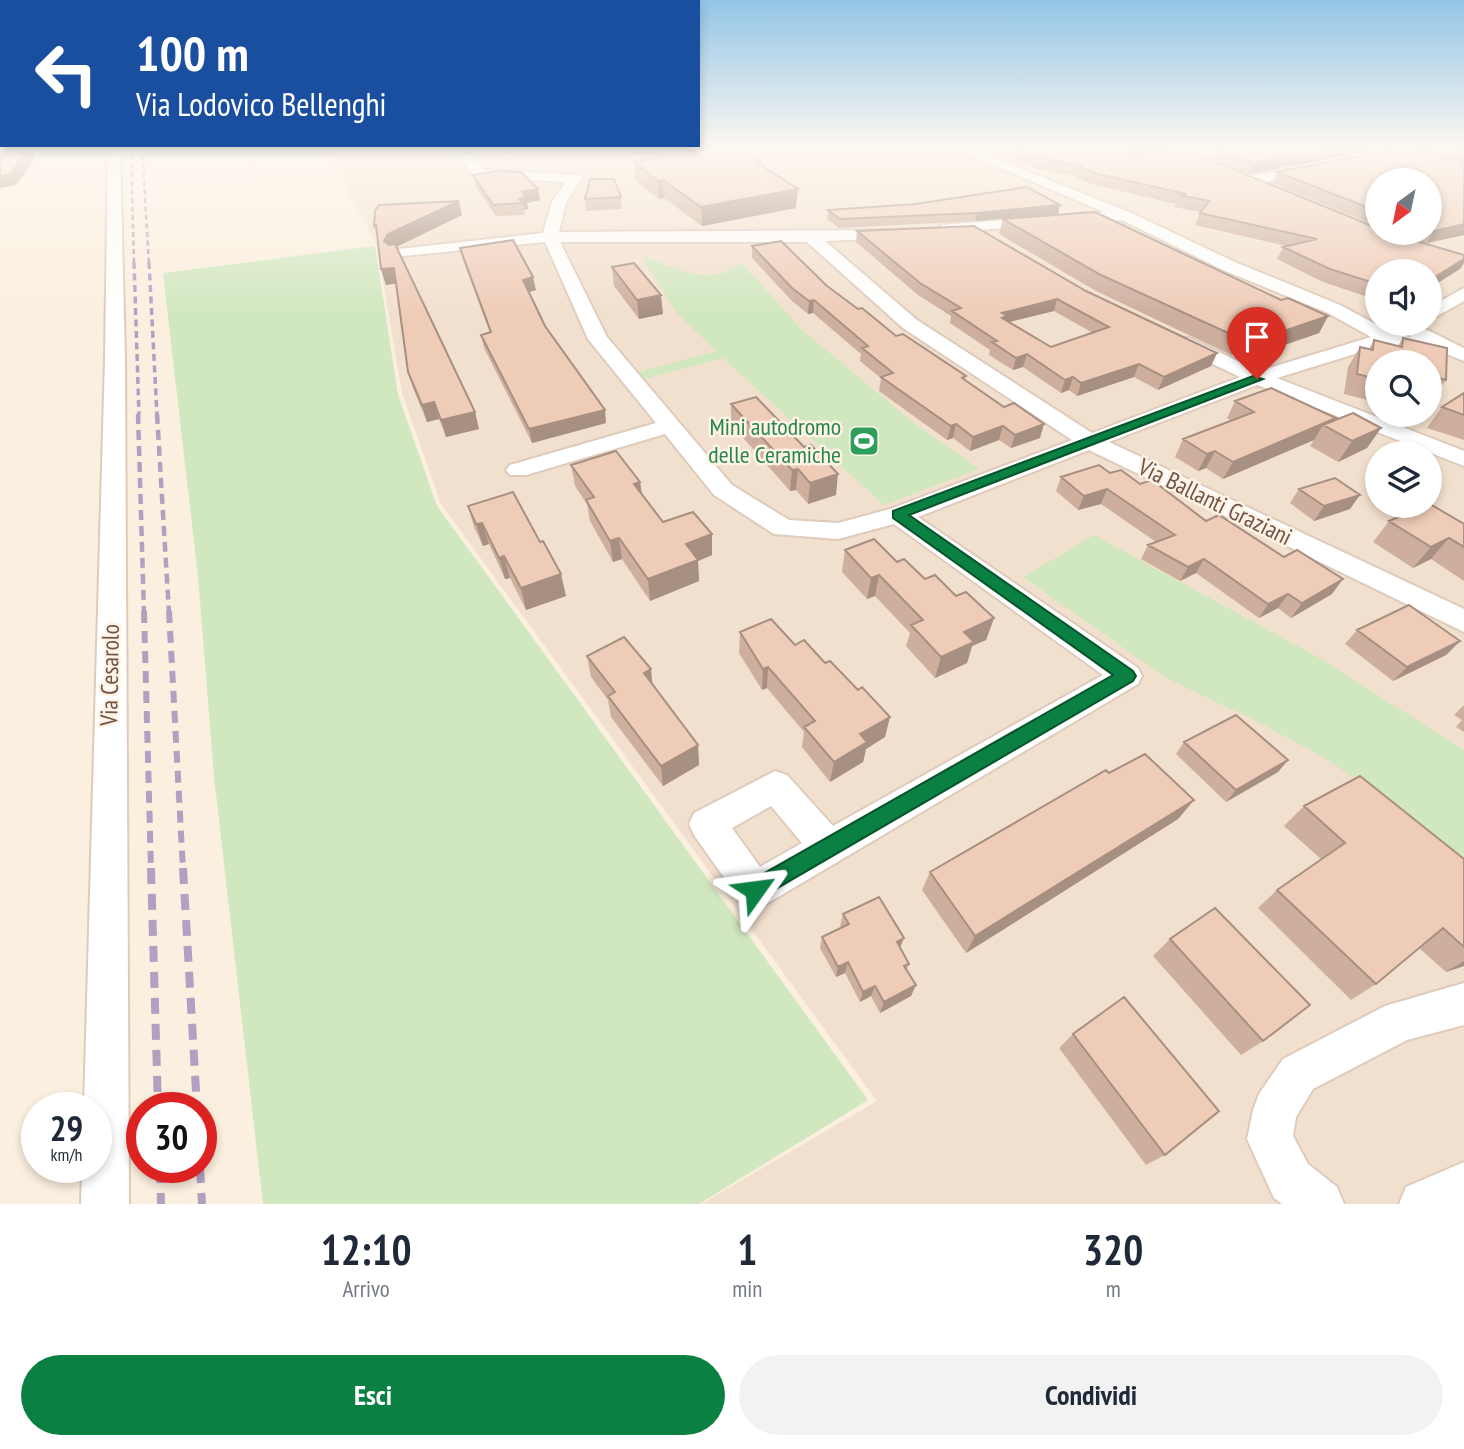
<!DOCTYPE html>
<html lang="it">
<style>
:root{--surface:#fff;--page:#f2f2f3;--text:#1f2937;--muted:#747a83;--accent:#0b8043}
body{margin:0;font-family:"PT Sans Narrow",sans-serif;background:var(--page);color:var(--text);height:100vh;display:flex;flex-direction:column;font-size:26px;white-space:nowrap}
*{box-sizing:border-box;margin:0}
p{font-size:23px;color:var(--muted)}
.icon{flex:none;width:38px;height:38px;fill:none;stroke:currentColor;stroke-width:2;stroke-linecap:round;stroke-linejoin:round}
.map{position:relative;height:1204px;overflow:hidden}
.details{display:flex;flex-direction:column;background:var(--surface);flex:1}
.details>*{flex:none}
.hud{position:absolute;left:0px;top:0px;width:700px;height:147px;box-shadow:0 4px 10px #0003;background:#1a4fa0;color:#fff;overflow:hidden}
.needle{width:46px;rotate:213deg}
.tools{position:absolute;left:1365px;top:168px;display:grid;gap:14px}
.tools a{display:grid;place-items:center;width:77px;height:77px;border-radius:50%;background:var(--surface);box-shadow:0 4px 10px #0003;font-size:35px}
.speed{position:absolute;left:21px;top:1092px;display:flex;gap:14px;font-size:35px;font-weight:700;text-align:center}
.speed>*{display:grid;place-content:center;width:91px;height:91px;border-radius:50%;background:var(--surface);box-shadow:0 4px 10px #0003;line-height:1}
.speed small{font-size:18px;font-weight:400}
.speed .limit{border:10px solid #d22;background:#fff;color:#111}
.pin{position:absolute;display:grid;place-items:center;width:60px;height:60px;color:#fff;margin:-72px -30px;border-radius:50% 50% 50% 0;rotate:-45deg;box-shadow:0 0 7px #0007}
.pin .icon{rotate:45deg}
.me{position:absolute;width:77px;margin:-38px;rotate:59deg;stroke-linejoin:round;filter:drop-shadow(0 0 5px #0008)}
.turn{display:flex;align-items:center;gap:24px;height:147px;padding:0 21px;font-size:32px}
.turn .icon{width:91px;height:91px;stroke-width:2.5}
.turn b{display:block;font-size:49px;line-height:60px}
.eta{display:flex;justify-content:space-evenly;align-items:center;height:119px;text-align:center}
.eta b{font-size:42px;font-weight:600;line-height:49px}
.button{display:flex;gap:14px;margin-top:auto;padding:14px 21px}
.button a{flex:1;height:80px;border-radius:42px;background:var(--accent);color:#fff;font-size:28px;font-weight:600;line-height:80px;text-align:center}
.button a+a{background:var(--page);color:var(--text)}
.map>svg:first-child{display:block}
.residential{fill:#f2e0ce;fill-rule:evenodd}
.green{fill:#d1e7bf}
.lines{fill:none;stroke-linecap:round;stroke-linejoin:round}
.street-casing{stroke:#decbbc;stroke-width:4}
.street{fill:#fff;fill-rule:evenodd}
.rail-far4{stroke:#b1a0c2;stroke-width:2.5;stroke-dasharray:5 3.5;stroke-linecap:butt}
.rail-far3{stroke:#b1a0c2;stroke-width:3.5;stroke-dasharray:7 4.5;stroke-linecap:butt}
.rail-far2{stroke:#b1a0c2;stroke-width:4.5;stroke-dasharray:10 6;stroke-linecap:butt}
.rail-far1{stroke:#b1a0c2;stroke-width:6;stroke-dasharray:12 8;stroke-linecap:butt}
.rail{stroke:#b1a0c2;stroke-width:8;stroke-dasharray:16 10;stroke-linecap:butt}
.wall{fill:#ceaf9e;fill-rule:evenodd}
.shaded-wall{fill:#a78f81}
.building{fill:#efccb8;stroke:#a78f81;stroke-width:2;fill-rule:evenodd}
.route{fill:#0b8043;stroke:#07532c;stroke-width:2}
.labels{text-anchor:middle;stroke-width:5;stroke-linejoin:round;paint-order:stroke}
.leisure-label{font-size:24px;fill:#27864d;stroke:#fef3e5;text-anchor:end}
.street-label{font-size:24px;fill:#705548;stroke:#fef3e5}
</style>
<div class="map">
<svg width="1464" height="1204" viewBox="0 0 1464 1204">
<rect width="100%" height="100%" fill="#fbefdf"/>
<path class="residential" d="M325,147H1464V1204H701L877,1101L441,504L402,393L377,246ZM1377,180H1430V233H1377ZM1377,271H1430V324H1377ZM1377,362H1430V415H1377ZM1377,453H1430V506H1377Z"/>
<path class="green" d="M375,246L398,395L437,506L868,1100L699,1204H263L214,776L198,576L163,273Z
M642,258C652,257 659,263 668,266C699,277 714,280 742,263L801,329L910,420L979,469L884,505L723,358L645,379L639,372L716,351L678,314Z
M1094,535L1316,656L1464,750V858L1406,813L1325,758L1256,721L1168,679L1023,577Z"/>
<g class="lines">
<g class="street-casing">
<path id="street" d="M108,147H120L125,359L129,1204H81L82,1167H96V1108H84L105,359Z
M451,147H464L484,170L580,175L582,178L566,202L559,232L901,230L903,233L901,236L895,238L825,241L917,320L1092,433L1240,377L1175,346L1172,342L1175,338H1189L1259,371L1371,337L1328,313L1223,270L1122,220L936,233L934,230L942,225L1104,212L951,147H968L1129,212L1235,262L1340,305L1394,334L1411,337L1402,327L1404,324C1421,324 1446,340 1464,348V361L1427,346L1402,349L1387,344L1277,378L1464,451V466L1257,385L1109,442L1464,609V632L1089,450L918,517L1138,668L1142,676L1138,684L768,903L755,908L742,903L694,835L689,824L694,813L775,771L787,775L833,826L1103,675L894,524L838,539L774,534L714,495L665,434L526,475H510L506,470L510,465L656,423L588,339L545,242L393,257L391,254L393,251L399,249L543,233L552,202L566,182L475,177ZM560,242H807L903,328L1072,440L890,509L838,523L789,520L732,485L607,337ZM771,806L802,843L760,867L732,828Z
M1209,147H1235L1234,150L1200,156L1219,164V170L1214,171L1179,155L1181,152Z
M1386,147H1404L1464,167V175Z
M1312,165L1317,166V172L1248,185L1241,181L1248,177Z
M1464,288V301L1430,320V307Z
M1464,983V1025L1407,1040L1313,1089L1296,1117L1293,1136L1308,1164L1337,1187L1344,1204H1282L1274,1198L1247,1139L1253,1110L1259,1094L1283,1059L1385,1006Z
M1464,1162V1204H1399L1406,1187Z"/>
</g>
<use href="#street" class="street"/>
<path class="rail-far4" d="M131,147L134,264
M142,147L149,264"/>
<path class="rail-far3" d="M134,262L139,415
M149,262L157,415"/>
<path class="rail-far2" d="M138,414L144,613
M157,414L169,613"/>
<path class="rail-far1" d="M144,611L151,870
M169,611L183,870"/>
<path class="rail" d="M151,868L158,1108
M183,868L197,1108
M160,1167L161,1204
M200,1167L202,1204"/>
</g>
<path class="wall" d="M630,147H739L761,162V165L796,208L702,226L664,198L659,199L635,180L634,162L645,160Z
M990,147H1193L1133,156L1136,158L1377,233H1430V180H1377V226L1272,183L1277,172L1437,155L1412,147H1464V235L1427,243L1400,236L1460,269L1377,271V300L1323,282L1277,259L1283,247L1286,246L1195,225L1200,212L1174,207L1176,204L1090,184L1074,176L1034,168Z
M1213,147H1385L1384,148L1249,174L1209,157Z
M473,175L538,189L540,200L527,203L528,209L524,210L525,215L496,216L475,186Z
M621,197L622,209L586,211L585,199Z
M828,210L1058,214L975,221L839,228L827,219Z
M462,215L396,247L475,412L479,429L446,437L439,419L427,422L413,388L408,372L396,283L386,285L381,269L378,239L374,226Z
M1003,219L1281,300L1328,316L1319,333L1247,358L1236,352L1231,355L1096,291L999,234Z
M857,231L1086,291L1217,353L1211,366L1158,390L1134,377L1077,396L1069,390L1061,393L1023,367L1013,370L989,355L990,350L950,323L951,316L918,295L856,242ZM1054,311L1093,333L1051,347L1009,322Z
M752,246L827,286L896,336L966,376L965,380L1040,438L1011,448L999,440L970,451L953,438L947,440L879,391L881,378L860,361L861,354L813,313L808,314L791,300L752,258Z
M460,248L536,290L529,292L545,326L606,423L532,443L484,348L481,335L490,333L463,260Z
M612,267L663,314L639,319L614,286Z
M1403,338L1447,348L1446,380L1431,400H1430V362H1377V391L1371,401L1344,394L1348,367L1360,347L1369,349L1374,340L1398,346Z
M1464,393V440L1427,428L1442,407Z
M1235,401L1334,421L1381,428L1367,448L1338,462L1310,446L1314,440L1223,479L1206,468L1198,471L1175,457L1183,439L1231,421L1227,418Z
M731,404L836,495L808,504L796,490L790,491L731,424Z
M571,465L640,482L642,494L663,522L712,534V555L698,561L699,581L650,601L622,559L613,562L590,521L587,504L575,486Z
M1110,473L1140,484L1332,594L1291,618L1278,608L1259,618L1196,573L1180,581L1141,559L1148,545L1156,542L1101,504L1078,510L1056,491L1061,477Z
M1299,489L1350,509L1314,521L1290,503Z
M468,506L566,596L526,610L510,578L505,579L489,544L483,546L474,527Z
M1389,521L1464,524V581L1431,559L1413,568L1373,542Z
M845,550L897,562L994,618L986,640L972,646L967,663L935,678L906,646L910,633L875,596L867,599L842,572Z
M1357,630L1460,641L1446,655L1393,681L1345,644Z
M740,632L795,645L885,737L866,749L863,762L830,782L802,747L804,732L767,688L762,690L739,653Z
M587,656L652,683L698,745L699,765L663,786L611,717L608,700L591,677Z
M1464,705V732L1456,727L1462,720L1454,715Z
M1184,742L1288,760L1278,772L1226,802L1176,754Z
M1109,773L1194,800L1178,819L966,953L922,890L930,872Z
M1304,806L1464,859V966L1446,972L1419,948L1376,984L1351,1000L1258,908L1277,890L1321,859L1284,826Z
M843,914L900,948L909,964L907,970L911,996L880,1013L871,996L860,1002L845,973L836,977L820,948L822,937L841,928L840,926Z
M1170,939L1263,1041L1241,1055L1153,956Z
M1073,1034L1165,1155L1146,1165L1059,1048Z"/>
<path class="shaded-wall" d="M1133,147H1193L1132,156L1126,151Z
M1340,147H1385L1384,148L1249,174L1254,163Z
M29,148L35,158L16,185L0,188V176Z
M663,180L664,198L659,199L658,181Z
M538,189L540,200L527,203L528,209L524,210L523,203L519,199L522,192Z
M798,189L796,208L702,226L701,207Z
M459,201L462,215L392,249L384,241L388,234Z
M1060,205L1058,214L975,221L977,213Z
M1464,224V235L1427,243L1434,231Z
M1464,259V263L1460,269L1430,288V280Z
M394,268L398,283L386,285L381,269Z
M533,277L536,290L526,293L523,280Z
M661,295L663,314L639,319L637,300Z
M1057,299L1054,311L1005,323L1004,329L1002,313Z
M814,300L813,313L808,314L809,301Z
M1328,316L1319,333L1247,358L1255,341Z
M1244,336L1236,352L1231,355L1239,338Z
M1217,353L1211,366L1158,390L1164,377Z
M1027,354L1023,367L1013,370L1016,358Z
M1139,364L1134,377L1077,396L1081,383Z
M1073,377L1069,390L1061,393L1065,380Z
M434,402L439,419L427,422L422,405Z
M605,410L606,423L532,443L529,429Z
M475,412L479,429L446,437L441,420Z
M1336,418L1329,429L1323,425L1314,440L1223,479L1233,462Z
M956,424L953,438L947,440L951,426Z
M1044,424L1040,438L1011,448L1015,435Z
M1003,426L999,440L970,451L973,437Z
M1381,428L1367,448L1338,462L1352,441Z
M1215,451L1206,468L1198,471L1207,454Z
M798,469L796,490L790,491L792,470Z
M838,474L836,495L808,504L810,483Z
M640,482L643,503L634,484Z
M1107,489L1101,504L1078,510L1084,496Z
M1360,495L1350,509L1314,521L1324,506Z
M482,523L489,544L483,546L476,524Z
M712,534V555L698,561L699,581L650,601L648,579L686,544Z
M619,538L622,559L613,562L610,541Z
M1449,538L1431,559L1413,568L1431,547Z
M504,556L510,578L505,579L499,558Z
M1204,559L1196,573L1180,581L1188,567Z
M561,574L566,596L526,610L521,588Z
M879,575L875,596L867,599L871,578Z
M1343,579L1332,594L1291,618L1302,603Z
M1288,594L1278,608L1259,618L1268,604Z
M994,618L986,640L972,646L967,663L935,678L941,657L964,632Z
M1460,641L1446,655L1393,681L1407,667Z
M768,667L767,688L762,690L763,669Z
M651,669L653,690L644,673Z
M890,717L885,737L866,749L863,762L830,782L834,762L860,734Z
M698,745L699,765L663,786L661,766Z
M1288,760L1278,772L1226,802L1236,790Z
M1194,800L1178,819L966,953L975,936Z
M904,938L899,950L897,942Z
M1464,961V966L1446,972Z
M848,962L845,973L836,977L838,967Z
M916,985L911,996L880,1013L884,1002Z
M875,986L871,996L860,1002L863,992Z"/>
<path class="building" d="M649,147H739L761,162L757,163L798,189L701,207L663,180L658,181L634,162L661,157Z
M1015,147H1133L1126,151L1136,158L1189,151L1377,228V233H1389L1464,255V259L1430,280V271H1377V284L1330,269L1283,247L1317,239L1200,213L1209,201L1179,195L1186,194L1094,173L1078,165L1037,157Z
M1215,147H1340L1254,163Z
M1408,147L1464,163V224L1434,231L1430,230V180H1377V211L1277,172Z
M1451,147H1464V151Z
M29,148L10,174L0,176V151Z
M499,171L521,172L538,189L522,192L526,197L519,199L523,203L493,205L473,175Z
M590,179H614L621,197L585,199Z
M1027,187L1060,205L977,213L840,219L828,210L916,204Z
M459,201L388,234L384,241L389,245L395,244L475,412L441,420L434,402L422,405L408,372L394,268L381,269L376,225L374,226L375,211L379,205Z
M1095,212L1281,300L1288,298L1328,316L1255,341L1244,336L1239,338L1101,275L1003,219Z
M974,226L1086,291L1217,353L1164,377L1139,364L1081,383L1073,377L1065,380L1027,354L1016,358L992,342L997,341L952,311L961,308L920,283L857,231ZM1057,299L1109,327L1051,347L1002,318L1007,316L1002,313Z
M513,240L533,277L523,280L545,326L605,410L529,429L481,335L491,332L460,248Z
M781,241L827,286L858,309L862,308L896,336L903,334L966,376L962,378L1004,407L1014,403L1044,424L1015,435L1003,426L973,437L956,424L951,426L881,377L893,373L862,348L868,346L814,300L809,301L792,288L752,246Z
M634,263L661,295L637,300L612,267Z
M1403,338L1447,348L1446,380L1430,376V362H1377V379L1357,374L1360,347L1373,350L1374,340L1402,347Z
M1271,388L1336,418L1233,462L1215,451L1207,454L1183,439L1254,412L1235,401Z
M1464,393V415L1442,407Z
M756,397L804,447L811,445L838,474L810,483L798,469L792,470L731,404Z
M1353,413L1381,428L1352,441L1323,425Z
M616,451L640,482L634,484L663,522L693,512L712,534L686,544L698,560L648,579L619,538L610,541L586,500L594,497L571,465Z
M1099,465L1110,473L1121,470L1140,484L1152,480L1206,521L1219,515L1284,557L1297,550L1343,579L1302,603L1288,594L1268,604L1204,559L1188,567L1148,545L1175,535L1107,489L1084,496L1061,477Z
M1335,478L1360,495L1324,506L1299,489Z
M513,492L540,542L543,541L561,574L521,588L504,556L499,558L482,523L476,524L468,506Z
M1430,504L1464,524V547L1449,538L1431,547L1389,521L1424,506H1430Z
M874,539L897,562L904,559L925,579L935,575L956,596L966,592L994,618L964,632L974,642L941,657L911,625L923,620L879,575L871,578L845,550Z
M1409,605L1460,641L1407,667L1357,630Z
M771,619L795,645L804,640L825,663L830,661L858,690L862,687L890,717L860,734L867,742L834,762L804,727L815,721L768,667L763,669L740,632Z
M624,637L651,669L644,673L698,745L661,766L608,696L615,692L587,656Z
M1236,715L1288,760L1236,790L1184,742Z
M1145,754L1194,800L975,936L930,872L1106,770L1109,773Z
M1360,776L1464,859V947L1443,928L1376,984L1277,890L1345,843L1304,806Z
M879,897L904,938L897,942L909,964L904,966L916,985L884,1002L875,986L863,992L848,962L838,967L822,937L849,924L843,914Z
M1215,908L1310,1005L1263,1041L1170,939Z
M1124,997L1219,1111L1165,1155L1073,1034Z"/>
<linearGradient id="sky" x2="0" y2="1"><stop stop-color="#93c5e6"/><stop offset="0.47" stop-color="#fdf8f1"/><stop offset="1" stop-color="#fdf8f1" stop-opacity="0"/></linearGradient>
<rect width="1464" height="315" fill="url(#sky)"/>
<path class="route" d="M1253,376L1263,379L909,515L1133,671L1136,676L1133,681L762,897L755,900L747,897L744,890L747,883L1113,675L893,518V511Z"/>
<defs>
<g id="stadium-square" transform="scale(1.575)"><rect x="-9" y="-9" width="18" height="18" rx="4" fill="#2e9e5b" stroke="#fef3e5"/><path d="M0-5a6.5 5 0 1 0 0 10a6.5 5 0 1 0 0-10ZM-3.5-1.8h7v3.6h-7Z" fill="#fff"/></g>
</defs>
<g fill-rule="evenodd">
<use href="#stadium-square" x="864" y="441"/>
</g>
<g class="labels">
<g class="leisure-label">
<text x="841" y="435">Mini autodromo<tspan x="841" dy="28">delle Ceramiche</tspan></text>
</g>
<g class="street-label">
<text transform="translate(1215 502) rotate(26)" y="8">Via Ballanti Graziani</text>
<text transform="translate(110 675) rotate(-89)" y="8">Via Cesarolo</text>
</g>
</g>
</svg>
<div class="tools">
<a><svg class="needle" viewBox="-14 -14 28 28"><path d="M0-13l5 13h-10z" fill="#e53935"/><path d="M0 13l5-13h-10z" fill="#747a83"/></svg></a>
<a><svg class="icon" aria-label="sound" viewBox="0 0 24 24"><path d="M4 9h4l5-4v14l-5-4H4zM17 9q2 3 0 6"/></svg></a>
<a><svg class="icon" aria-label="search" viewBox="0 0 24 24"><circle cx="10" cy="10" r="6"/><path d="M15 15l6 6"/></svg></a>
<a><svg class="icon" aria-label="layers" viewBox="0 0 24 24"><path d="M12 4l9 5-9 5-9-5zM3 14l9 5 9-5"/></svg></a>
</div>
<div class="speed"><div>29<small>km/h</small></div><div class="limit">30</div></div>
<div class="pin" style="left:1257px;top:379px;background:#d93025"><svg class="icon" aria-label="arrive" viewBox="0 0 24 24"><path d="M6 21V4h12l-3 4 3 4H6"/></svg></div>
<svg class="me" style="left:755px;top:890px" viewBox="-20 -20 40 40"><path d="M0-17L14 15 0 8-14 15z" fill="#0b8043" stroke="#fff" stroke-width="4"/></svg>
<div class="hud">
<div class="turn"><svg class="icon" aria-label="left" viewBox="0 0 24 24"><path d="M17 20v-9H6M10 6l-5 5 5 5"/></svg><div><b>100 m</b>Via Lodovico Bellenghi</div></div>
</div>
</div>
<section class="details">
<div class="eta">
<div><b>12:10</b><p>Arrivo</p></div>
<div><b>1</b><p>min</p></div>
<div><b>320</b><p>m</p></div>
</div>
<div class="button"><a>Esci</a><a>Condividi</a></div>
</section>
